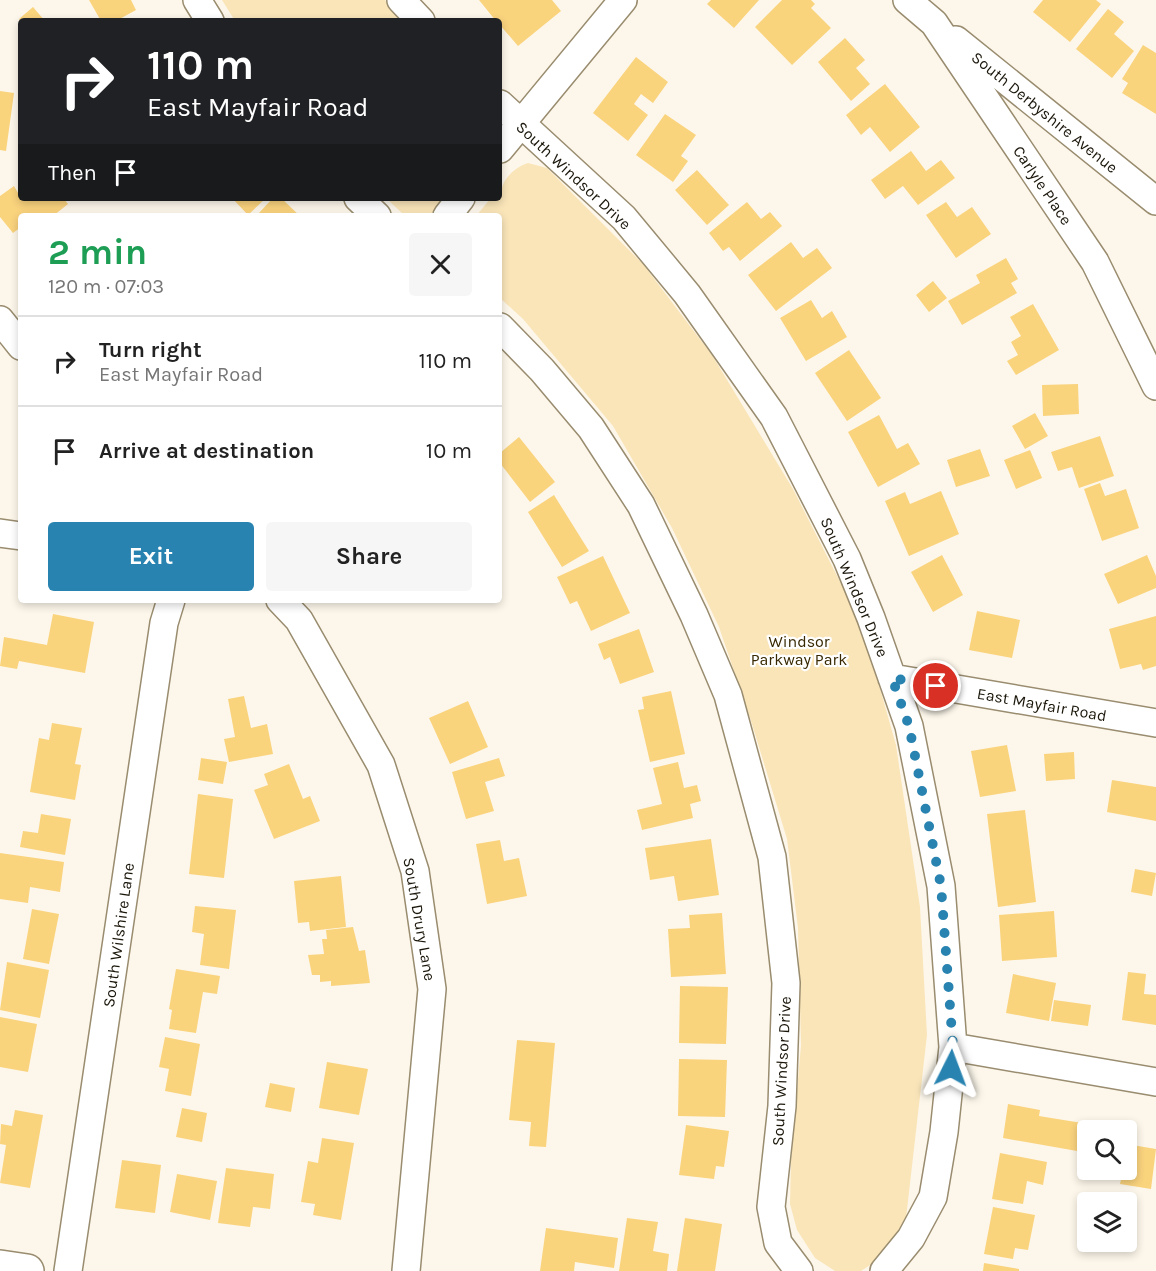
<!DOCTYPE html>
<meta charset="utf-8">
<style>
:root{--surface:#fff;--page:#f6f6f6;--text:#222;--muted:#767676;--line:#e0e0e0;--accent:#2883b0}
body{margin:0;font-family:Karla,sans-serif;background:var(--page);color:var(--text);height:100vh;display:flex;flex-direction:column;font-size:22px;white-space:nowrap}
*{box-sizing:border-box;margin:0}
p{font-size:20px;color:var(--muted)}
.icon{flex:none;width:33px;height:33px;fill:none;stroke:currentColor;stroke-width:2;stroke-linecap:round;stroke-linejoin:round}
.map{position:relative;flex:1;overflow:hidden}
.panel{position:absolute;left:18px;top:213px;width:484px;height:390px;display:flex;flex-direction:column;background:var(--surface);border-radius:6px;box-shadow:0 3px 9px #0003}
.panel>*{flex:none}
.hud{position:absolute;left:18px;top:18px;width:484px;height:183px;border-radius:6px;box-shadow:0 3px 9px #0003;background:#202124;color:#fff;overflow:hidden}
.buttons{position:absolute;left:1077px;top:1120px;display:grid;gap:12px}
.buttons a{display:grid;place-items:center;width:60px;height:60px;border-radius:6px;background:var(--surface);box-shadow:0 3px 9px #0003;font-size:30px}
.pin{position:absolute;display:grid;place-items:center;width:51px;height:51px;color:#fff;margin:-26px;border:3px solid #fff;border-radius:50%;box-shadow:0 2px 6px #0007}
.me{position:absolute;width:66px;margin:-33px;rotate:3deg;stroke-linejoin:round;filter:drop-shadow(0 0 4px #0008)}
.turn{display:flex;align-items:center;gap:21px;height:126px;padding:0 30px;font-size:27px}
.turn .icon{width:78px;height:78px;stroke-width:2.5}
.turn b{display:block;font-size:42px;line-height:51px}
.then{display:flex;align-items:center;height:57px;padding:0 30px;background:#0003;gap:12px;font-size:22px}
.round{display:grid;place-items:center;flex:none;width:63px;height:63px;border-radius:6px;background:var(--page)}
.headline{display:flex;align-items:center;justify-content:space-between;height:102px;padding:0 30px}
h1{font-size:36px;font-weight:700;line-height:45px;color:#1e9e55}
.button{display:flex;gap:12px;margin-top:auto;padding:12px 30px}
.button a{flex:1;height:69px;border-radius:6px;background:var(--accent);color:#fff;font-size:24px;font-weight:700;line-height:69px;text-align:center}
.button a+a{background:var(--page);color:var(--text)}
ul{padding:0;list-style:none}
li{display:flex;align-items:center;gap:18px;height:90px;padding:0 30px;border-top:2px solid var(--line)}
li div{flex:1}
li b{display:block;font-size:22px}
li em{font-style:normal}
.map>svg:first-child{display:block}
.green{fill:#fae5b9}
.building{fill:#fad37d}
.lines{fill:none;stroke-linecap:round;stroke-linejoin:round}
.minor-casing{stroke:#998c6f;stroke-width:30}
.major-casing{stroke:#998c6f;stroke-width:36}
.minor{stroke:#fff;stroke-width:27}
.major{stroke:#fff;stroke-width:33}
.route{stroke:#2883b0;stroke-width:10;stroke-dasharray:0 18}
.labels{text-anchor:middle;stroke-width:4.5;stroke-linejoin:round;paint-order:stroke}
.street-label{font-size:16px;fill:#1b160a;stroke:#fff}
.park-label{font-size:16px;fill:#382902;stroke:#fff}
</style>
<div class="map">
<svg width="1156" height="1271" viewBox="0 0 1156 1271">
<rect width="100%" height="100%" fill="#fdf7eb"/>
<path class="green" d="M222,0H385L401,21H235Z
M528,163L547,168L643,264L712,355L793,489L862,625L896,745L920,907L927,1035L904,1236L881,1258L861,1271H835L815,1258L797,1230L790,1204L791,1161L801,1045L798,928L787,839L752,724L719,627L672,528L613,426L523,319L500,298V216H476L491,198H500C500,181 513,168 528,163Z
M386,198H448L432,216H405Z"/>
<path class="building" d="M89,0H131L136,10L116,21H101Z
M479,0H552L561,11L518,46L500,25V21H496Z
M711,0H759L734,28L707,4Z
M782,0H811L815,4L811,8L831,28L792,65L755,27Z
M1043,0H1096L1101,4L1070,42L1033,12Z
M33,7L45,21H21L19,19Z
M1108,9L1124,22L1114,34L1134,51L1112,78L1076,49Z
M845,38L865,60L856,68L870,84L851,101L818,62Z
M1143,45L1156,53V114L1122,93L1128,83L1122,79Z
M636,57L668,82L653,103L641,94L634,104L648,115L628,141L593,113Z
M885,84L920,127L890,152L870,127L861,135L846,115Z
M0,91L14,93L6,151L0,150Z
M665,114L696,135L681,156L688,161L673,182L636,155Z
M911,151L926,171L941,160L955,178L918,205L903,186L885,199L871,180Z
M697,170L729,205L707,225L675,190Z
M14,186L21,198H63L68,204L53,216H21V227L13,233L0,217V196Z
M232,198H266L248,215Z
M273,198H281L300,216H260L258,214Z
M747,202L761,219L770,212L782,226L740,261L729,247L723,251L709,233Z
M946,202L957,217L972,207L991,234L956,258L926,215Z
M791,242L803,258L817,248L832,268L776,311L748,275Z
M1006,258L1018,279L1011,283L1017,293L962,325L948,301L980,283L976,275Z
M933,281L947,298L929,312L916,295Z
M811,300L822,318L832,311L847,337L806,361L780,318Z
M1033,304L1059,350L1016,375L1007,361L1018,355L1011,342L1021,336L1010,317Z
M849,350L881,398L847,421L815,373Z
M1078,384L1079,414L1043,416L1042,385Z
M1035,413L1048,436L1025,449L1012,426Z
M879,415L897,449L908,443L920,464L878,487L848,432Z
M1100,436L1114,476L1079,488L1072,467L1058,471L1051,452Z
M519,437L555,482L530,502L500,463V453Z
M980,449L990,476L956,487L947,460Z
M1030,450L1042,478L1016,489L1004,460Z
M1100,483L1105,496L1126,489L1139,528L1102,541L1084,489Z
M941,491L959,534L909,556L885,501L905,492L910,504Z
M554,495L589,551L562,567L528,512Z
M942,555L963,595L933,612L911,572Z
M1147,555L1156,576V588L1118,604L1104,574Z
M603,556L630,613L591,631L577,601L570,604L557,577Z
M977,611L1020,620L1012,658L969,650Z
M53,614L94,622L85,673L19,661L17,669L0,666L4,637L47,645Z
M1156,616V666L1143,670L1141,664L1120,669L1109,629Z
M639,629L654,672L620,684L610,657L604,660L598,644Z
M671,691L685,754L650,762L638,710L644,709L642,697Z
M244,696L251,728L267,724L273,754L229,762L224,739L235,737L228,699Z
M468,701L488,747L450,764L429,718Z
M52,723L82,728L75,764L81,765L75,800L30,792L39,738L49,740Z
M1007,745L1016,791L980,797L971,751Z
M1074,752L1075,779L1046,781L1044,754Z
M201,758L227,762L223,784L198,780Z
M499,758L505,776L485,782L494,811L466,819L452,772Z
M678,762L684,788L697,785L701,801L690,804L693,818L642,830L637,810L662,804L653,768Z
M289,764L303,799L310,796L320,821L274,839L254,790L268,785L264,774Z
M1112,780L1156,787V821L1107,812Z
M198,794L233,799L224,878L189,874Z
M1025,810L1036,902L998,907L987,814Z
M41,814L71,819L65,855L20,847L23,831L38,833Z
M711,839L719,895L678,901L674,876L650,880L645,848Z
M500,840L504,861L519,858L527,896L487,904L476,844Z
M0,853L64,862L60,892L30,887L28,903L0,899Z
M1135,869L1156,873L1152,896L1131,892Z
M341,876L346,927L310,931L309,922L298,923L294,881Z
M195,906L236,910L229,969L200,965L204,934L192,932Z
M32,909L59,914L49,964L23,959Z
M1054,911L1057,957L1002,961L999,915Z
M722,913L726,974L671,977L668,929L690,928L689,915Z
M353,927L359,951L365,950L370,983L331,986V981L320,982V975H312L308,955L324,954L322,939H327L326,930Z
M7,962L49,970L40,1018L0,1010Z
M176,969L220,976L217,994L203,992L196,1033L169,1029L172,1010L169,1009Z
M1128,972L1146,974L1144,994L1156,995V1025L1122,1020Z
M1013,974L1056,983L1049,1021L1006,1013Z
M680,986L728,987L726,1044L679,1043Z
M1054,1000L1091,1005L1088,1026L1051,1021Z
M0,1017L37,1024L28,1072L0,1067Z
M165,1037L200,1044L191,1096L165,1091L169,1069L159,1067Z
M517,1040L555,1043L546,1147L529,1146L531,1122L509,1120Z
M679,1059L727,1060L725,1117L678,1116Z
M327,1062L368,1069L359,1115L319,1108Z
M270,1083L295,1088L291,1112L265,1107Z
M1008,1104L1040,1110L1039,1116L1082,1123L1077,1151L1003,1138Z
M182,1108L207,1113L202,1142L176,1137Z
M15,1110L43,1115L30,1188L0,1183L6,1145L0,1144L1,1124L12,1126Z
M686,1125L729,1131L724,1167L716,1166L714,1179L679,1175Z
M322,1138L354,1143L341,1220L313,1215L315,1204L301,1202L308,1161L318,1163Z
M1126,1144L1156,1149L1151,1189L1120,1184L1123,1170H1126Z
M1000,1153L1047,1162L1043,1185L1027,1181L1023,1204L992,1199Z
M122,1160L161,1165L155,1213L115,1208Z
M226,1168L274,1174L270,1209L253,1207L250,1227L218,1223Z
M177,1174L217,1181L210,1220L170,1212Z
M993,1207L1035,1215L1028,1250L1015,1248L1013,1259L984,1254Z
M627,1218L658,1222L653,1251L669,1254L667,1271H619Z
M685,1218L722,1224L715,1271H677Z
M546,1228L618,1238L614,1268L575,1262L574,1271H540Z
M984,1263L1019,1269V1271H983Z"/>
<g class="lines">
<g class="minor-casing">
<path id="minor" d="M197,0L210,21
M401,0L421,21
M907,0L934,23L1095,262L1156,386
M956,40L1156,201
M500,104L624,218L687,294L774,417L847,559L871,618L909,726L941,886L953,1047L944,1132L933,1197L911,1238L884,1271
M500,149L623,0
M358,198L377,216
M447,216L461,198
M0,320L21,346
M500,327L542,370L591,428L641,505L694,615L728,695L772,857L786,983L782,1106L771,1207L778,1243L799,1271
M0,533L21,536
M280,600L299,620L381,765L415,871L432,989L406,1271
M892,678L1156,723
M953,1047L1156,1082
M68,1271L164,623L171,600"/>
</g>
<g class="major-casing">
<path id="major" d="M0,1267L27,1271"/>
</g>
<use href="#minor" class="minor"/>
<use href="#major" class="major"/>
</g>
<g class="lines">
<path class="route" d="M936,686L892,678L909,726L941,886L953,1047L951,1068"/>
</g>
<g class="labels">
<g class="street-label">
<text transform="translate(1045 112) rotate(39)" y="6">South Derbyshire Avenue</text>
<text transform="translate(574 175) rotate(43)" y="6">South Windsor Drive</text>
<text transform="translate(1043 185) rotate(56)" y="6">Carlyle Place</text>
<text transform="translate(855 587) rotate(67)" y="6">South Windsor Drive</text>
<text transform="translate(1042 704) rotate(10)" y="6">East Mayfair Road</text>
<text transform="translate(420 919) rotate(80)" y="6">South Drury Lane</text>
<text transform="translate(118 935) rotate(-82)" y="6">South Wilshire Lane</text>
<text transform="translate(781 1071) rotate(-87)" y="6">South Windsor Drive</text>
</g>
<g class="park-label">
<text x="799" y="647">Windsor<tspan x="799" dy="18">Parkway Park</tspan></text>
</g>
</g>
</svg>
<div class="buttons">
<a><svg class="icon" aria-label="search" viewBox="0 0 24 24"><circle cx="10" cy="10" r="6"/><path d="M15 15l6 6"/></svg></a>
<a><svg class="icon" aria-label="layers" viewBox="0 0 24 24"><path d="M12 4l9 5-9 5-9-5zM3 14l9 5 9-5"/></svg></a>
</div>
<div class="pin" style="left:936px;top:686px;background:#d93025"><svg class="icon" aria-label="arrive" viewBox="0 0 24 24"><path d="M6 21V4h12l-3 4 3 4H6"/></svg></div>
<svg class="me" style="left:951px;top:1068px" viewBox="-20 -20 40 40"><path d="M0-17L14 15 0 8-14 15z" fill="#2883b0" stroke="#fff" stroke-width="4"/></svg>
<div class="hud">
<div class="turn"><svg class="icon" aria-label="right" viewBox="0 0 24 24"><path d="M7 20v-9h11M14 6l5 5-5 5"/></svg><div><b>110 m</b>East Mayfair Road</div></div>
<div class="then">Then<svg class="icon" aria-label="arrive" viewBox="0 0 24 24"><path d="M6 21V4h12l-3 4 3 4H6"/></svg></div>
</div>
<section class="panel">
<div class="headline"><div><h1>2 min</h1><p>120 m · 07:03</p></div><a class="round"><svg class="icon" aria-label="close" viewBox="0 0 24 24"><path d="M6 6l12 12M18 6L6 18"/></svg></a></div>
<ul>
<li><svg class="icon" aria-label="right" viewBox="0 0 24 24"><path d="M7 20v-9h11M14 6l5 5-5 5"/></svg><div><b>Turn right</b><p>East Mayfair Road</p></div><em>110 m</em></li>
<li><svg class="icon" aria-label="arrive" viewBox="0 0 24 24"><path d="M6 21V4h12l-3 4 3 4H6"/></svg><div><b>Arrive at destination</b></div><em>10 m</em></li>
</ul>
<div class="button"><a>Exit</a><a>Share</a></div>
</section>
</div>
